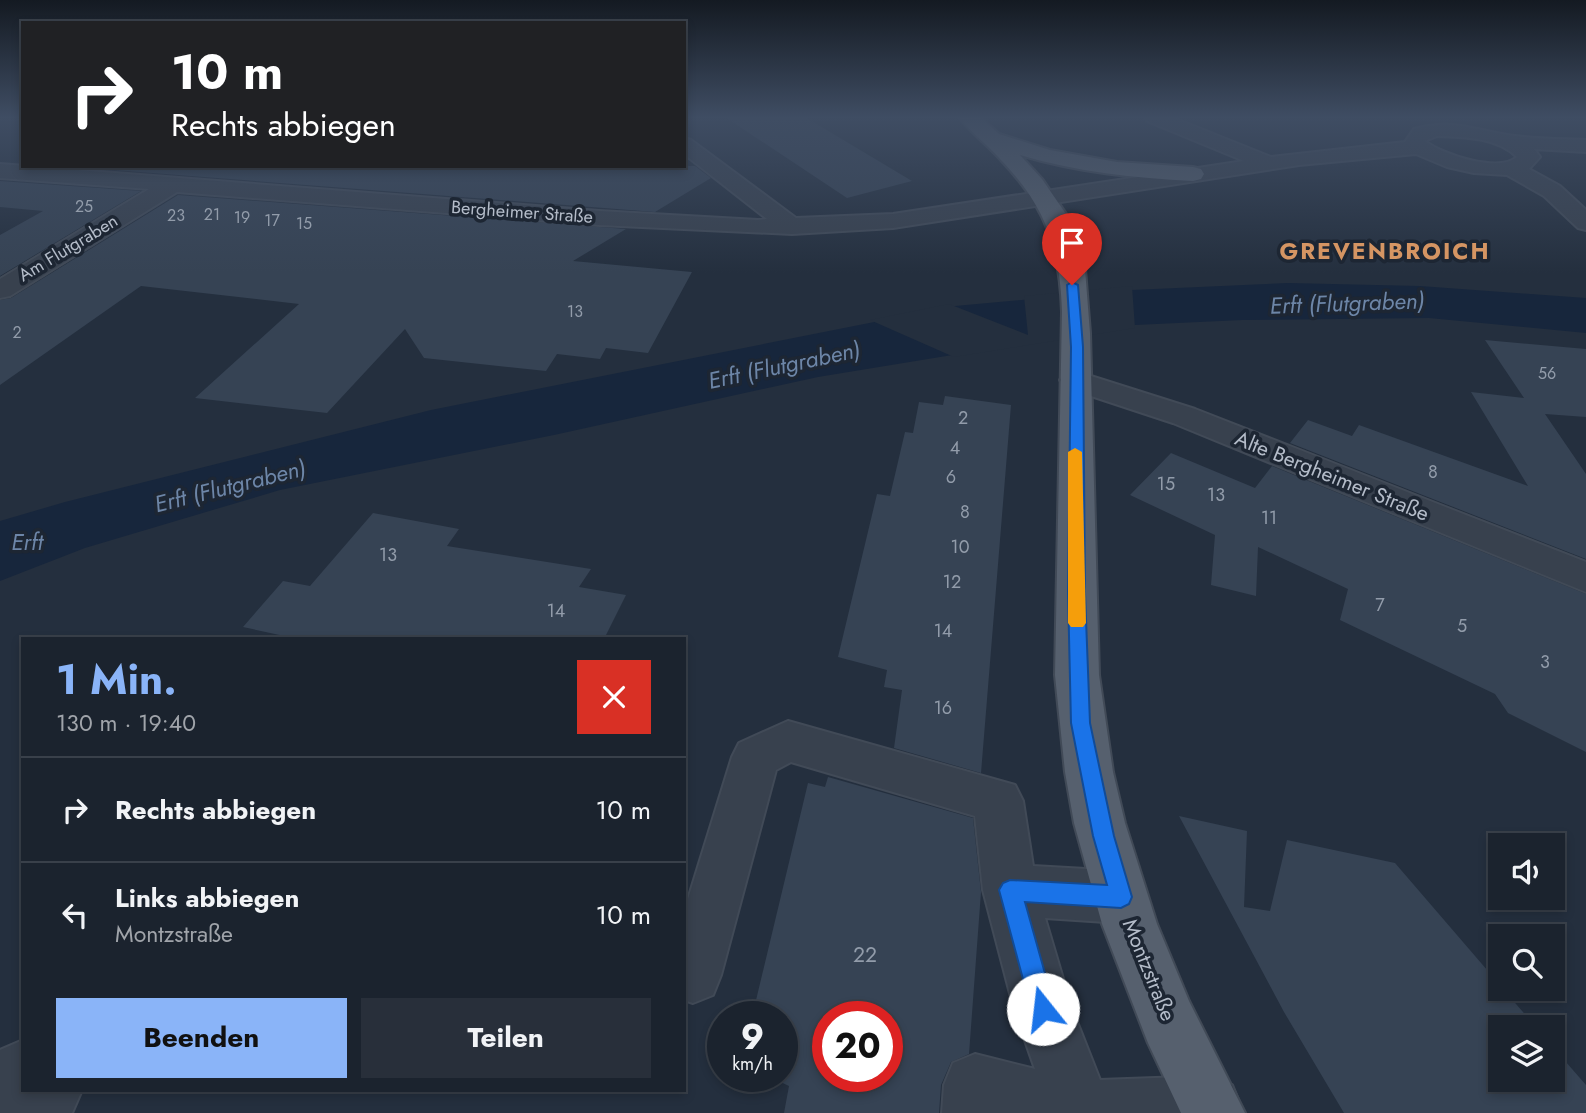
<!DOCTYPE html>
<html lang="de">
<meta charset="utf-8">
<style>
:root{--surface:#1b232e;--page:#282f3a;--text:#f1f3f6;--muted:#a0a4aa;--line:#39404a;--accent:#8ab4f8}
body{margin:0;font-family:Jost,sans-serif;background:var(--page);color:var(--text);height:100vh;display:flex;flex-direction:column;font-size:26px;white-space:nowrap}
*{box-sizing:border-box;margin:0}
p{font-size:23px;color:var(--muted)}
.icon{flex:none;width:38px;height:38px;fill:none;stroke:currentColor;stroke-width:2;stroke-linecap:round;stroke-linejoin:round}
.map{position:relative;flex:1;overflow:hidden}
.details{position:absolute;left:21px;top:637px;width:665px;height:455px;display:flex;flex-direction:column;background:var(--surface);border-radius:0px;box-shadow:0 4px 10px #0003,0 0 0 2px var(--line)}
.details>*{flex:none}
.top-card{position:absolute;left:21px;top:21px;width:665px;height:147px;border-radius:0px;box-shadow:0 4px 10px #0003,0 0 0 2px var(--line);background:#202124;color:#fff;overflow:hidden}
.controls{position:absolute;left:1488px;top:833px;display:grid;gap:14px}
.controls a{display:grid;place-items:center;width:77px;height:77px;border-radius:0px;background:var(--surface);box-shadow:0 4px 10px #0003,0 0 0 2px var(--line);font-size:35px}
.speed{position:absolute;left:707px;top:1001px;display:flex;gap:14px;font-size:35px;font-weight:700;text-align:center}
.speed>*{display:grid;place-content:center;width:91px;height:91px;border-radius:50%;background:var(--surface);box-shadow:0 4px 10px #0003,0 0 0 2px var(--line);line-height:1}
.speed small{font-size:18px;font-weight:400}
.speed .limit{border:10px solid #d22;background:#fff;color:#111}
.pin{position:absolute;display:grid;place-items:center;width:60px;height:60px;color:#fff;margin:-72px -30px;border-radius:50% 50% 50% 0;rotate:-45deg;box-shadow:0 0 7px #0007}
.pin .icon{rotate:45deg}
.me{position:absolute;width:77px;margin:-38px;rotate:344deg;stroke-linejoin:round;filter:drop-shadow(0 0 5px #0008)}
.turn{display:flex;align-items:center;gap:24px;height:147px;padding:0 35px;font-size:32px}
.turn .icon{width:91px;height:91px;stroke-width:2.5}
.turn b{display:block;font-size:49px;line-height:60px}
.round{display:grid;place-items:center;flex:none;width:74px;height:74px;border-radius:0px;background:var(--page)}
.headline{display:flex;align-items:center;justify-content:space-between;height:119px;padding:0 35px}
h1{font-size:42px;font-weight:700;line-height:52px;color:var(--accent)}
.button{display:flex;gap:14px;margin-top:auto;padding:14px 35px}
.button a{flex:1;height:80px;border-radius:0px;background:var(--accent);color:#111;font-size:28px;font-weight:700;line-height:80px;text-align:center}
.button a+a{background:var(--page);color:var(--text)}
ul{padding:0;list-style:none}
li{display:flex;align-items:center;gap:21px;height:105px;padding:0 35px;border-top:2px solid var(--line)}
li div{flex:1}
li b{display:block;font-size:26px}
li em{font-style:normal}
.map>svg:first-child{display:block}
.water{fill:#17263c}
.pier{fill:#242f3e}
.building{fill:#364354;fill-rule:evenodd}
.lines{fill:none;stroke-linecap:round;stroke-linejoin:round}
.minor-casing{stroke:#414a57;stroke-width:4}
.major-casing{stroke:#414a57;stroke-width:4}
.minor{fill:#38414e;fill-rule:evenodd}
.major{fill:#56606e;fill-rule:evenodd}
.route{fill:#1a73e8;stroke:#114b97;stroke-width:2}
.slow{fill:#f59e0b}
.labels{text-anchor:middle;stroke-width:7;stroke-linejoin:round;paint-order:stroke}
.far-number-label{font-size:16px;fill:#929caa}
.far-street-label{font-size:18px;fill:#b4bcc9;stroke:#1d2633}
.number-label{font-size:18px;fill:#929caa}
.street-label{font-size:21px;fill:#b4bcc9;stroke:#1d2633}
.near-number-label{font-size:21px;fill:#929caa}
.far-district-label{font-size:23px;font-weight:bold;letter-spacing:2px;fill:#d59563;stroke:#1d2633}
.water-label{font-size:23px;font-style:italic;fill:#6d86a8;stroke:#1d2633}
</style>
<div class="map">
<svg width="1586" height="1113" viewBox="0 0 1586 1113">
<rect width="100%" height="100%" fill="#242f3e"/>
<path class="water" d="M1288,283L1420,286L1586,298V333L1429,318L1242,320L1135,325L818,377L554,435L280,490L85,548L0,581V521L65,502L431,410L955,306L1132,290Z"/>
<path class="pier" d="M1132,286L1135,328L954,357L870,320L949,304L1028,335L1024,296Z"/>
<path class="building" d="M725,117H805L912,181L847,198Z
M62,166H695L711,178L655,212Z
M0,181L141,191L0,276V235L43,211L0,207Z
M178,195L626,229L573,261L692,272L648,353L606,348L600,359L557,354L546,371L424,358L405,329L327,413L195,398L299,304L141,286L0,385V300L11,298Z
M1485,340L1586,349V417L1545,414L1586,474V559L1290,443L1308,420L1352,436L1359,425L1528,486L1471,392L1524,398Z
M945,396L1011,405L981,773L894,748L902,690L884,687L887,670L838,657L877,494L890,496L905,432L913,433L919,402L943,405Z
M1171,453L1255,488L1272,466L1586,594V752L1508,713L1495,694L1340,620L1348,589L1258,547L1256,596L1211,585L1215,535L1130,495Z
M373,513L459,529L447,546L591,569L579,587L626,595L604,639H298L243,627L283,581L310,586Z
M828,777L973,818L981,892L969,1054L951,1062L941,1085L939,1113H784L789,1086L768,1076H782V1017H752L808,783L825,787ZM828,1017H887V1076H828Z
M1179,816L1247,831L1244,907L1270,911L1287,840L1395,863L1500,985V989H1503L1536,1027H1500V1080H1552V1046L1586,1085V1113H1344L1284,1012Z"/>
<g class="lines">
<g class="minor-casing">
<path id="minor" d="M1144,117H1171L1271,157L1405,142L1414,129C1455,118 1477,131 1515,136C1538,139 1563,139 1586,140V152L1534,149L1540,157L1529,169L1560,186L1586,210V230L1578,228L1544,196L1507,175L1474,173L1447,167L1416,154L1299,165L893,228L792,234L599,225L177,192L10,296L0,298V279L149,189L0,178V164L599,211L758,220L767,219L684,154V138L691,140L796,218L893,214L1244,161L1147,121ZM1437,136C1464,137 1497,137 1517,157C1499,173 1443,155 1425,141Z
M1075,371L1195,409L1586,562V592L1173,423L1064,387L1060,380L1064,373Z
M788,721L1015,785L1023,801L1033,866L1121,871L1140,879L1148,897L1140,915L1121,923L1045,918L1072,1009L1100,1080L1210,1076L1232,1085L1241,1107L1239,1113H942L944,1085L953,1063L975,1054L1035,1069L1014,1009L983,890L975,816L791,762L776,770L721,975L713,995L693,1003L684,1000V912L732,757L739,743Z
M23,1040V1090H82L72,1113H0V1050Z"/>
</g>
<g class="major-casing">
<path id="major" d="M959,117H980L999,134L1050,150L1117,162L1193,167L1201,169L1204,174L1201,179L1193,181C1134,178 1077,172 1020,155L1042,179L1066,214L1074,231L1085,269L1090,333L1099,675L1113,772L1125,823L1157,924L1189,1001L1245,1113H1181L1148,1043L1102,924L1074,823L1065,772L1055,675L1062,312C1060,248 1046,207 1001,160C988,145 971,133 959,117Z"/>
</g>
<use href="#minor" class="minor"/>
<use href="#major" class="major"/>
</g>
<linearGradient id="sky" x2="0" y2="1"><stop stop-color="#141a22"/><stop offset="0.43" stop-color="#3f4d63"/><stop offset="1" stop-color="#3f4d63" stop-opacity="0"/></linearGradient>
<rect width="1586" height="273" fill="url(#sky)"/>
<path class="route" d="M1072,282L1078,285L1083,347L1085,593L1090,723L1114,836L1132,897L1129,904L1121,908L1025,902L1055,1009L1052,1018L1043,1021L1034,1018L1031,1009L999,890L1003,883L1010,880L1107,885L1093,836L1071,723L1068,593L1071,347L1067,285Z"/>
<path class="slow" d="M1075,448L1082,452L1086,623L1083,627H1071L1068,623V452Z"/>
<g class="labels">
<g class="far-number-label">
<text x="84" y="212">25</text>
<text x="212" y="220">21</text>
<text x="176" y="221">23</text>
<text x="242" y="223">19</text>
<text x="272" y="226">17</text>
<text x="304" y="229">15</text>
<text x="575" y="317">13</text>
<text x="17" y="338">2</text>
<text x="1547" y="379">56</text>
</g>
<g class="far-street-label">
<text transform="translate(522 212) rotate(4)" y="6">Bergheimer Straße</text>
<text transform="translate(68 248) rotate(-31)" y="6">Am Flutgraben</text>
</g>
<g class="number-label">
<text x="963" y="424">2</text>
<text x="955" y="454">4</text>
<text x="1433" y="478">8</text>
<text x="951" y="483">6</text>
<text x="1166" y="490">15</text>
<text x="1216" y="501">13</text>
<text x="965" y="518">8</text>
<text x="1269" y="524">11</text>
<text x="960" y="553">10</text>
<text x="388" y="561">13</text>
<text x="952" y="588">12</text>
<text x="1380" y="611">7</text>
<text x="556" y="617">14</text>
<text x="1462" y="632">5</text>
<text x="943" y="637">14</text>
<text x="1545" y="668">3</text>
<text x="943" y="714">16</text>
</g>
<g class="street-label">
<text transform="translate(1332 476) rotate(22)" y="7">Alte Bergheimer Straße</text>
<text transform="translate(1149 970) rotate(68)" y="7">Montzstraße</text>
</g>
<g class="near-number-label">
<text x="865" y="962">22</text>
</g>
<g class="far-district-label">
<text x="1385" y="259">GREVENBROICH</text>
</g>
<g class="water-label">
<text transform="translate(1347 303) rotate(-2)" y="8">Erft (Flutgraben)</text>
<text transform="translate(784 365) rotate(-12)" y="8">Erft (Flutgraben)</text>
<text transform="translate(230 486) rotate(-14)" y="8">Erft (Flutgraben)</text>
<text x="27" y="550">Erft</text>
</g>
</g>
</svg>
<div class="controls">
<a><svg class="icon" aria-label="sound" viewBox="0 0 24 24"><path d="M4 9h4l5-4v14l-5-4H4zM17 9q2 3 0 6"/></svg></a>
<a><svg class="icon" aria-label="search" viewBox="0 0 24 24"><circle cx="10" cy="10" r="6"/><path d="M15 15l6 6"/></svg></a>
<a><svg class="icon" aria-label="layers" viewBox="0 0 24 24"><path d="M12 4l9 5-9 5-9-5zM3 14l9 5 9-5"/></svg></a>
</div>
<div class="speed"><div>9<small>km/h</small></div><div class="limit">20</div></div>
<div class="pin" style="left:1072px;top:285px;background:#d93025"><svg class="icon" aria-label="arrive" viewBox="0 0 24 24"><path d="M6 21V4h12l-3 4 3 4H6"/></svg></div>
<svg class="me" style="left:1043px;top:1009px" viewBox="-20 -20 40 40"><circle r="19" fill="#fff"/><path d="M0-13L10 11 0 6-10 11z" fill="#1a73e8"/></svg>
<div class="top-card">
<div class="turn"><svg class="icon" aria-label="right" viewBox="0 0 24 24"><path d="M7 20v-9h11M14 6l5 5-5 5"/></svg><div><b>10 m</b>Rechts abbiegen</div></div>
</div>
<section class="details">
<div class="headline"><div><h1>1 Min.</h1><p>130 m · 19:40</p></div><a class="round" style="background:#d93025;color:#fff"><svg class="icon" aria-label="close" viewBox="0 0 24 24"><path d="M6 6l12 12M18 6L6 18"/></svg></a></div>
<ul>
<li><svg class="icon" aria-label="right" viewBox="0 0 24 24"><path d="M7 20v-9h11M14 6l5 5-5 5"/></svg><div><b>Rechts abbiegen</b></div><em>10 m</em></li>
<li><svg class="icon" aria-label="left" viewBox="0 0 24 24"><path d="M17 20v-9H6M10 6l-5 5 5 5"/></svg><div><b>Links abbiegen</b><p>Montzstraße</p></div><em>10 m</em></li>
</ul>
<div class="button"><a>Beenden</a><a>Teilen</a></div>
</section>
</div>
